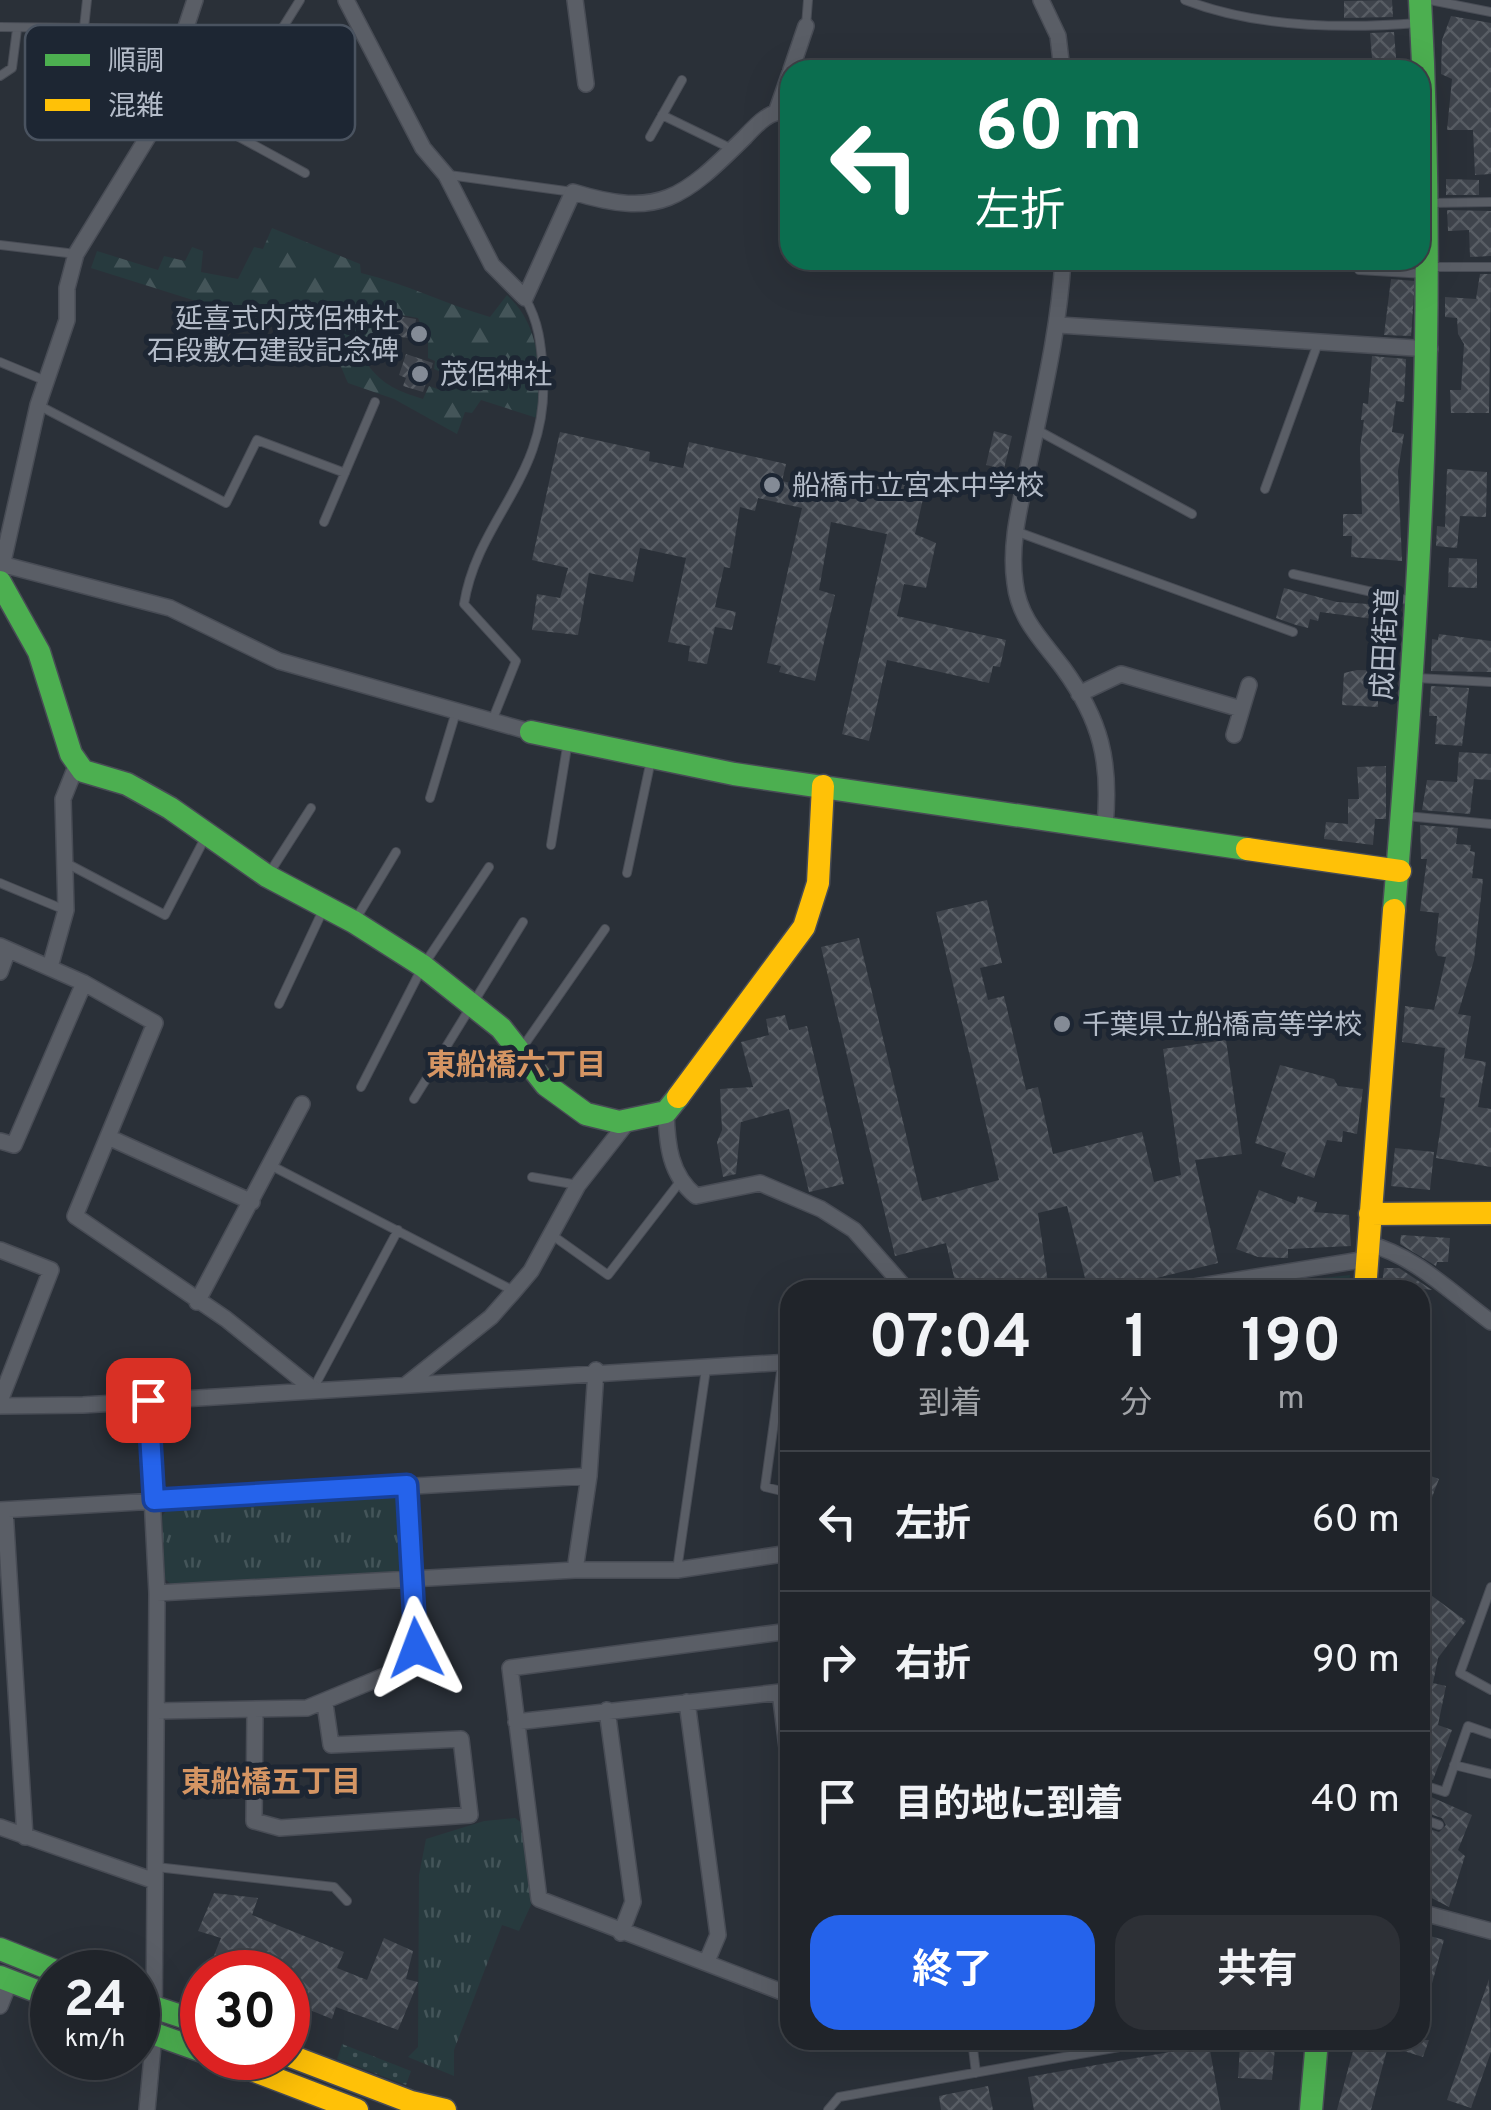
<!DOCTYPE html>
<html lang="ja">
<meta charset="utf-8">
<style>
:root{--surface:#20242a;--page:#2d3036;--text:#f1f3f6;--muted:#a2a4a8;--line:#3d4147;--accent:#2563eb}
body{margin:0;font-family:Overpass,"Noto Sans JP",sans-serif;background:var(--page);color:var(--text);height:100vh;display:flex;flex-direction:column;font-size:38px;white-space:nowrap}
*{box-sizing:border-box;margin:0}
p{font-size:32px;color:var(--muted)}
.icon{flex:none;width:55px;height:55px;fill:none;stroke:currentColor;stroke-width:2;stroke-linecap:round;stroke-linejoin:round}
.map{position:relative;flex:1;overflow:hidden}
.sheet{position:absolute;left:780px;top:1280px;width:650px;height:770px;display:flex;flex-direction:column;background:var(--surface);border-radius:30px;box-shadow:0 10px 40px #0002,0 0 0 2px var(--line)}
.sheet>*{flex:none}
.hud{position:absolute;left:780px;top:60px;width:650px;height:210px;border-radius:30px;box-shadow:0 10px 40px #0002,0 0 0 2px var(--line);background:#0b6e4f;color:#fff;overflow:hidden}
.speed{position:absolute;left:30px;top:1950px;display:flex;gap:20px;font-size:50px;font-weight:700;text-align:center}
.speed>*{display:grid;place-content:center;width:130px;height:130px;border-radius:50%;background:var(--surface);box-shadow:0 10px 40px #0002,0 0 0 2px var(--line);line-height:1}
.speed small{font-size:25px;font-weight:400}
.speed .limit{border:15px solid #d22;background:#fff;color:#111}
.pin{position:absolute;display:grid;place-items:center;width:85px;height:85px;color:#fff;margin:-42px;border-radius:20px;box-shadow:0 5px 15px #0006}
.me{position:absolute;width:110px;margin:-55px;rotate:357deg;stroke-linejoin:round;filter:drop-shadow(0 0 8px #0008)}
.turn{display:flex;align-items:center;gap:35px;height:210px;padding:0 30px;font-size:45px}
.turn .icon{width:130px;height:130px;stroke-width:2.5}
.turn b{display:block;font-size:70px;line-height:85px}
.eta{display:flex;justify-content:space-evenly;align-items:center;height:170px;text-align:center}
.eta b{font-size:60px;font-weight:700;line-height:70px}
.button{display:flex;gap:20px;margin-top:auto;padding:20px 30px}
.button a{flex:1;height:115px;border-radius:30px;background:var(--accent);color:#fff;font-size:40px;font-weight:700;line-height:115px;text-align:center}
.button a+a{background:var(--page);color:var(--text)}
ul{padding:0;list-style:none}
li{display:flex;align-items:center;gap:30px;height:140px;padding:0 30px;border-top:2px solid var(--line)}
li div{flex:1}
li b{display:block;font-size:38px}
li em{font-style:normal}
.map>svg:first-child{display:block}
.grass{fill:url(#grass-dots)}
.forest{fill:url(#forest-firs);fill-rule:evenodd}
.park{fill:url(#park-tufts)}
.pitch{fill:#273a3e}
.building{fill:url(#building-cross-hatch)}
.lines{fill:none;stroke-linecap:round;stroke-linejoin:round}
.lane-casing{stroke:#484c55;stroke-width:10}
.street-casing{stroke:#484c55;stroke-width:18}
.fast-casing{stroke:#484c55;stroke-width:25}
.slow-casing{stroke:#484c55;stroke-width:25}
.lane{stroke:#5a5e66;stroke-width:8}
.street{stroke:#5a5e66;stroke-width:15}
.fast{stroke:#4caf50;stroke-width:22}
.slow{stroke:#ffc107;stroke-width:22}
.route-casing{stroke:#184099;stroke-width:25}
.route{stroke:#2563eb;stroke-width:18}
.poi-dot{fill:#848b96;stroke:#1d2633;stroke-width:4}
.labels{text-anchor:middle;stroke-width:10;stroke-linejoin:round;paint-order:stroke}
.poi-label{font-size:28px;fill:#b4bcc9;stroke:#1d2633;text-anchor:start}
.street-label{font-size:28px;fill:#b4bcc9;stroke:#1d2633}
.neighbourhood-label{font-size:30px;font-weight:bold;fill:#d59563;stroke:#1d2633}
.key{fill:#1d2633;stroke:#4a5360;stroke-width:2.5}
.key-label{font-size:28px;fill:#b4bcc9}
</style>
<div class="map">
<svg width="1491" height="2110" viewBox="0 0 1491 2110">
<defs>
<pattern id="grass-dots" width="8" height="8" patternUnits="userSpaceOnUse" patternTransform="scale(2.5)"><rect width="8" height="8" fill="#273a3e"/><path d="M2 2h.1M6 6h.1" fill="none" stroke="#445559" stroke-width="1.8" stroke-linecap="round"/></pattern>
<pattern id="forest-firs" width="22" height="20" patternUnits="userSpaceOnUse" patternTransform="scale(2.5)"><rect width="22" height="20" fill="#273a3e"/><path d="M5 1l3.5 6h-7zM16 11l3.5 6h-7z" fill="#445559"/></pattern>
<pattern id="park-tufts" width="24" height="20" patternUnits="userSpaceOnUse" patternTransform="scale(2.5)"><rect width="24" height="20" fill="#273a3e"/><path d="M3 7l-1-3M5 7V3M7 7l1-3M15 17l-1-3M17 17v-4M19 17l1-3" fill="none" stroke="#445559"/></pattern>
<pattern id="building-cross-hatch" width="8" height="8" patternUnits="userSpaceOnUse" patternTransform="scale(2.5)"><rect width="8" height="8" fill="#3f444c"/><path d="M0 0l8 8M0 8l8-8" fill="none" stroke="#585d64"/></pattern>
</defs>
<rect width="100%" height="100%" fill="#2a3038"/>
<path class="grass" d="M342,2044L411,2071L406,2085L337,2059Z"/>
<path class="forest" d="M272,228L360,264L361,273C407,284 445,304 490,317L507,295C542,327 541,374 537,418L481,400L472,413L465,412L457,434L394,399L348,383C325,326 321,332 265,311L250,318L91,268L97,251L158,270L164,256L185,261L192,247L203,251L201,272L238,279L254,247L263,249ZM380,311L418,318L428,342V358L435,361L434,369L448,375L443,391L429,386L423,399C398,391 384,386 367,364Z"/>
<path class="park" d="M391,1495L398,1501L404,1569L396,1574L171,1584L165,1579L162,1516L168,1509Z
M515,1818L522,1823L531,1905L519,1931L502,1925L454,2050V2076L408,2057L418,2047L419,1875L426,1839L484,1821Z"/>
<path class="pitch" d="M1350,1275L1349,1290H1213Z"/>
<path class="building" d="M1392,0L1393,17L1344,18V1Z
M1451,16L1491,23V174L1475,175L1473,130H1447L1452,79L1441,74L1442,40Z
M1394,32L1397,70H1373L1370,33Z
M1446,179L1479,180V195H1446Z
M1447,210L1491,211V256L1470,257L1469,230L1448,231Z
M1480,274H1491L1489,413H1451L1450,390H1461L1464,344L1458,334L1457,318L1445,317V297L1476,299Z
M1391,279L1415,281L1411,336L1384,335Z
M380,313L416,319L413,339L377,333Z
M406,354L433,363L423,392L403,386L406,378L399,375Z
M1372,356L1406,359L1404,402L1396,401L1392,432L1404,434L1398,471L1402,561L1351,557L1352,536H1343V514H1362L1360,448L1364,420H1361L1363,403L1368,404Z
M994,431L1012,436L1004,469L986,465Z
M560,432L650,452L649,461L683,468L689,442L786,464L782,481L834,493L837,477L894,490L896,483L925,490L915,534L936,543L926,588L904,584L897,616L1006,640L1000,667L993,666L989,683L887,660L869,741L842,734L887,534L831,522L819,590L835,595L815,681L779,672L781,666L767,663L802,508L758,498L755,511L740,507L730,568L724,567L715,607L736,612L732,630L715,627L707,664L688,661L690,646L668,642L686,558L640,548L633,582L589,573L578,635L532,630L537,594L560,598L568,568L532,560Z
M1447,469L1487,472L1486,517L1460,516L1457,548L1436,546L1437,526L1445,527Z
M1449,558L1477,559V588L1448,587Z
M1284,588L1337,602L1399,606L1397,622L1320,612L1318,621L1310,619L1308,628L1296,625L1276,618Z
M1439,634L1491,641V672L1431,671L1432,639L1438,640Z
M1357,670L1391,671L1389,701H1378V707L1342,705L1344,673Z
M1431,686L1469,688L1462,746L1435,744L1437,716H1429Z
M1459,752L1491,754V780L1474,779L1470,814L1422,810L1427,780L1457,782Z
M1386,766V819H1375L1373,845L1324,839L1326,822L1348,824V799H1359L1357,767Z
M1420,825L1458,828L1456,844L1471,845L1470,851L1475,852L1472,878L1483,879L1474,960L1458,1014L1471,1016L1464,1058L1486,1062L1478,1107L1491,1109V1167L1436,1158L1445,1098L1440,1097L1445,1048L1402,1042L1405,1006L1434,1010L1446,957L1438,956L1435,950L1439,913L1420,911L1427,859H1421Z
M987,900L1002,963L980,968L988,1000L1004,996L1026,1090L1038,1087L1053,1154L1142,1132L1154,1182L1181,1175L1163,1049L1226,1040L1242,1154L1195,1160L1218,1263L1107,1290H1088L1067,1206L1038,1213L1049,1290H957L946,1243L895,1256L821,947L859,938L922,1201L999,1180L936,912Z
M785,1015L789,1030L807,1026L844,1184L809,1192L789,1109L741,1122L736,1174L723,1177L717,1142L722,1130L720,1089L753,1087L741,1042L769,1035L766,1019Z
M1280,1065L1334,1079L1338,1086L1363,1089L1357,1134L1343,1131L1342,1142L1327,1140L1314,1178L1281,1166L1286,1153L1255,1143Z
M1395,1148L1434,1152L1430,1190L1391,1186Z
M1259,1190L1295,1204L1298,1196L1317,1202L1314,1212L1349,1215L1351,1246L1288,1249V1258L1258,1257L1236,1249Z
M1401,1235L1450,1238L1448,1262H1437L1436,1266L1400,1244Z
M1384,1268H1399L1432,1290L1382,1284Z
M1420,1472L1439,1479L1421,1526H1420Z
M1420,1587L1466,1621L1438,1658L1433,1683L1446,1686L1438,1725L1452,1730L1433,1780L1420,1777V1733L1429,1709L1420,1712Z
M1420,1792L1472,1815L1458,1850L1465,1856L1449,1907L1420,1892V1826L1439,1832L1446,1825L1442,1818L1420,1811Z
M214,1893L258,1898L252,1915L344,1952L337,1968L367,1980L384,1938L413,1951L406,1979L418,1982L398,2030L336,2007L332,2019L300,2006L302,1999L288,1993V1972H235L211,1963L221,1938L198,1931Z
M1420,1933L1444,1940L1425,2009L1420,2008Z
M1489,1979L1491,2052L1471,2108L1447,2100Z
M1356,2040H1429L1423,2057L1388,2046L1371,2110H1337Z
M1209,2045L1221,2110H1034L1028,2077Z
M1240,2045L1275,2048L1272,2080L1238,2078Z
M988,2086L993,2110H941L939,2096Z"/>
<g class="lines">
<g class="lane-casing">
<path id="lane" d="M1185,0C1257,28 1342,29 1418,23
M1430,0L1491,12
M806,26L808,0
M0,27L185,29
M84,28L87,0
M270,48L300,0
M0,76L12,68L17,29
M164,96L305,173
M662,115L732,149
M650,137L682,80
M449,175L573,192
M1431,203L1491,202
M0,245L76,254
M1431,267H1491
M1359,270L1425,274
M0,362L46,381
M38,405L226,503L257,440L345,473
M1037,430L1192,514
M1265,489L1318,343
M324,522L375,402
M1015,531L1293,632
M1293,574L1416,602
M1416,678L1491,682
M492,721L516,661L464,604C478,517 550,477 543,372C541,344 539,322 525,298
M430,798L456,712
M1406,816L1491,824
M551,845L568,741
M68,864L165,915L206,836
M270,872L311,808
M627,873L651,760
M0,883L65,910
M357,917L396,852
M279,1004L324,908
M522,1048L605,929
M361,1087L423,966L489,867
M414,1099L523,922
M272,1166L512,1290
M532,1177L578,1185
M552,1235L608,1275L679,1183
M781,1372L765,1487L790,1493
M313,1389L398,1230
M677,1570L706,1369
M1491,1587L1460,1673L1491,1690
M1454,1765L1491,1774
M1420,1784L1445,1792L1468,1726L1491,1734
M1420,1818L1439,1825
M156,1867L334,1887L347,1901
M972,2040L976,2073
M828,2110L839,2097L1159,2040"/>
</g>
<g class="street-casing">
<path id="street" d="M346,0L423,148L446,175L492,265L525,298L573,192C660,219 683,198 745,137C759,122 769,111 790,110
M575,0L586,84
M1041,0L1058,36L1062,70
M791,70L806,26
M777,110L790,73
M1063,260C1059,329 1043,395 1029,463C1021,502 1009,543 1015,583C1019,619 1042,640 1063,668C1101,720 1111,762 1105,825
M1059,325L1430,349
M1,564L170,608L279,661L531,732
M0,575L38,405L67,320V288L76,254L152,130L195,0
M1079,694L1121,674L1241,709
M1234,735L1249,685
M0,946L84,983L155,1023L75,1216L226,1319L313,1389
M50,967L66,910L63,799L77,764
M0,972L8,950
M666,1112C667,1145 670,1175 696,1196L760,1183L821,1209L854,1230L907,1290
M108,1137L252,1202
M0,1141L14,1145L84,983
M1368,1244C1413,1254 1454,1295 1491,1322
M0,1250L51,1270L0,1401
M1176,1290L1367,1259
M197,1302L302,1104
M407,1384L491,1317L514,1291L531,1271L578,1185L629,1120
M0,1406L83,1405L790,1362
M0,1510L589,1476
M5,1510L25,1837
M575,1570L589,1476L596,1370
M157,1593L575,1570H677L790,1553
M790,1631L510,1668L539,1899L790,1995
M780,1692L790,1771
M687,1702L718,1935L707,1961
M255,1710L254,1821L280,1828L470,1815L461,1739L331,1745L325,1704
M607,1710L633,1902L621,1933
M157,1711L307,1708L411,1665L416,1648L407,1485
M516,1722L790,1691
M0,1827L152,1880
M1420,1912L1491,1931
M0,2006L10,1981
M147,2110L154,2035L157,1593L147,1400"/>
</g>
<g class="fast-casing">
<path id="fast" d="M0,582L39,652L71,754L83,771L127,784L170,808L267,876L354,922L423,966L501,1028L546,1085L586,1114L619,1122L666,1112L678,1097
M531,732L734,774L1247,849
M1394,910C1420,601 1437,310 1420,0
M0,1949L58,1972
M0,1977L52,1997
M138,2002L202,2023
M138,2028L202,2051
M1311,2110L1317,2040"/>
</g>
<g class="slow-casing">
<path id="slow" d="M1247,849L1400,871
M678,1097L804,927L818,883L823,786
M1370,1214L1491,1213
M1365,1290L1394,910
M288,2055L411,2102L445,2110
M221,2058L357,2110"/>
</g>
<use href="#lane" class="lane"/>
<use href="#street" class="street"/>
<use href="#fast" class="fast"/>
<use href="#slow" class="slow"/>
</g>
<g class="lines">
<g class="route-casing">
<path id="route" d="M148,1400L154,1500L407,1485L416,1648"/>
</g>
<use href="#route" class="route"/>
</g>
<g class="poi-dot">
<circle cx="419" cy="334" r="10"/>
<circle cx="420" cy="374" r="10"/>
<circle cx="772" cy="485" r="10"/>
<circle cx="1062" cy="1024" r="10"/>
</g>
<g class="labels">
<g class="poi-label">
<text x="399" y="328" text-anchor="end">延喜式内茂侶神社<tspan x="399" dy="32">石段敷石建設記念碑</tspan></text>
<text x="440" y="384">茂侶神社</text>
<text x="792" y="495">船橋市立宮本中学校</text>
<text x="1082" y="1034">千葉県立船橋高等学校</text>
</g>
<g class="street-label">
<text transform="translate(1384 644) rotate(-87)" y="10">成田街道</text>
</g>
<g class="neighbourhood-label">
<text x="516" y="1075">東船橋六丁目</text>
<text x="271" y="1792">東船橋五丁目</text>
</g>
</g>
<rect x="25" y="25" width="330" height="115" rx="15" class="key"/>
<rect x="45" y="54" width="45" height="12" fill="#4caf50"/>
<rect x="45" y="99" width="45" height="12" fill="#ffc107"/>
<g class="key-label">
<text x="108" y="70">順調</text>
<text x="108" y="115">混雑</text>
</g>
</svg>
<div class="speed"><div>24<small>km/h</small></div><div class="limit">30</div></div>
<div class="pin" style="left:148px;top:1400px;background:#d93025"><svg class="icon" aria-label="arrive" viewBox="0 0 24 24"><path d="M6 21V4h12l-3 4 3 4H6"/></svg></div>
<svg class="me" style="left:416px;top:1648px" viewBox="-20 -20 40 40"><path d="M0-17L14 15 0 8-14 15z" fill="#2563eb" stroke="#fff" stroke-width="4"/></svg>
<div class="hud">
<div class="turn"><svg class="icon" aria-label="left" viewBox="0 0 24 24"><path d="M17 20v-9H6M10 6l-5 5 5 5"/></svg><div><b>60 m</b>左折</div></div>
</div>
<section class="sheet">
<div class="eta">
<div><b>07:04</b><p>到着</p></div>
<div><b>1</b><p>分</p></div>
<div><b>190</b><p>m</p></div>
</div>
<ul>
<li><svg class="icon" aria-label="left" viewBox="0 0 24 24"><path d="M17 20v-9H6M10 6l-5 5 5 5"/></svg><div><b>左折</b></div><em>60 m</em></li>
<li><svg class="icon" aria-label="right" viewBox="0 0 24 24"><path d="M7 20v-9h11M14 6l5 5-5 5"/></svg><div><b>右折</b></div><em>90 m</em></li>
<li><svg class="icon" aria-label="arrive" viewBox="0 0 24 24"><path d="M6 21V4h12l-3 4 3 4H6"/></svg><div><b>目的地に到着</b></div><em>40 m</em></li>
</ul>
<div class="button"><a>終了</a><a>共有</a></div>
</section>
</div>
